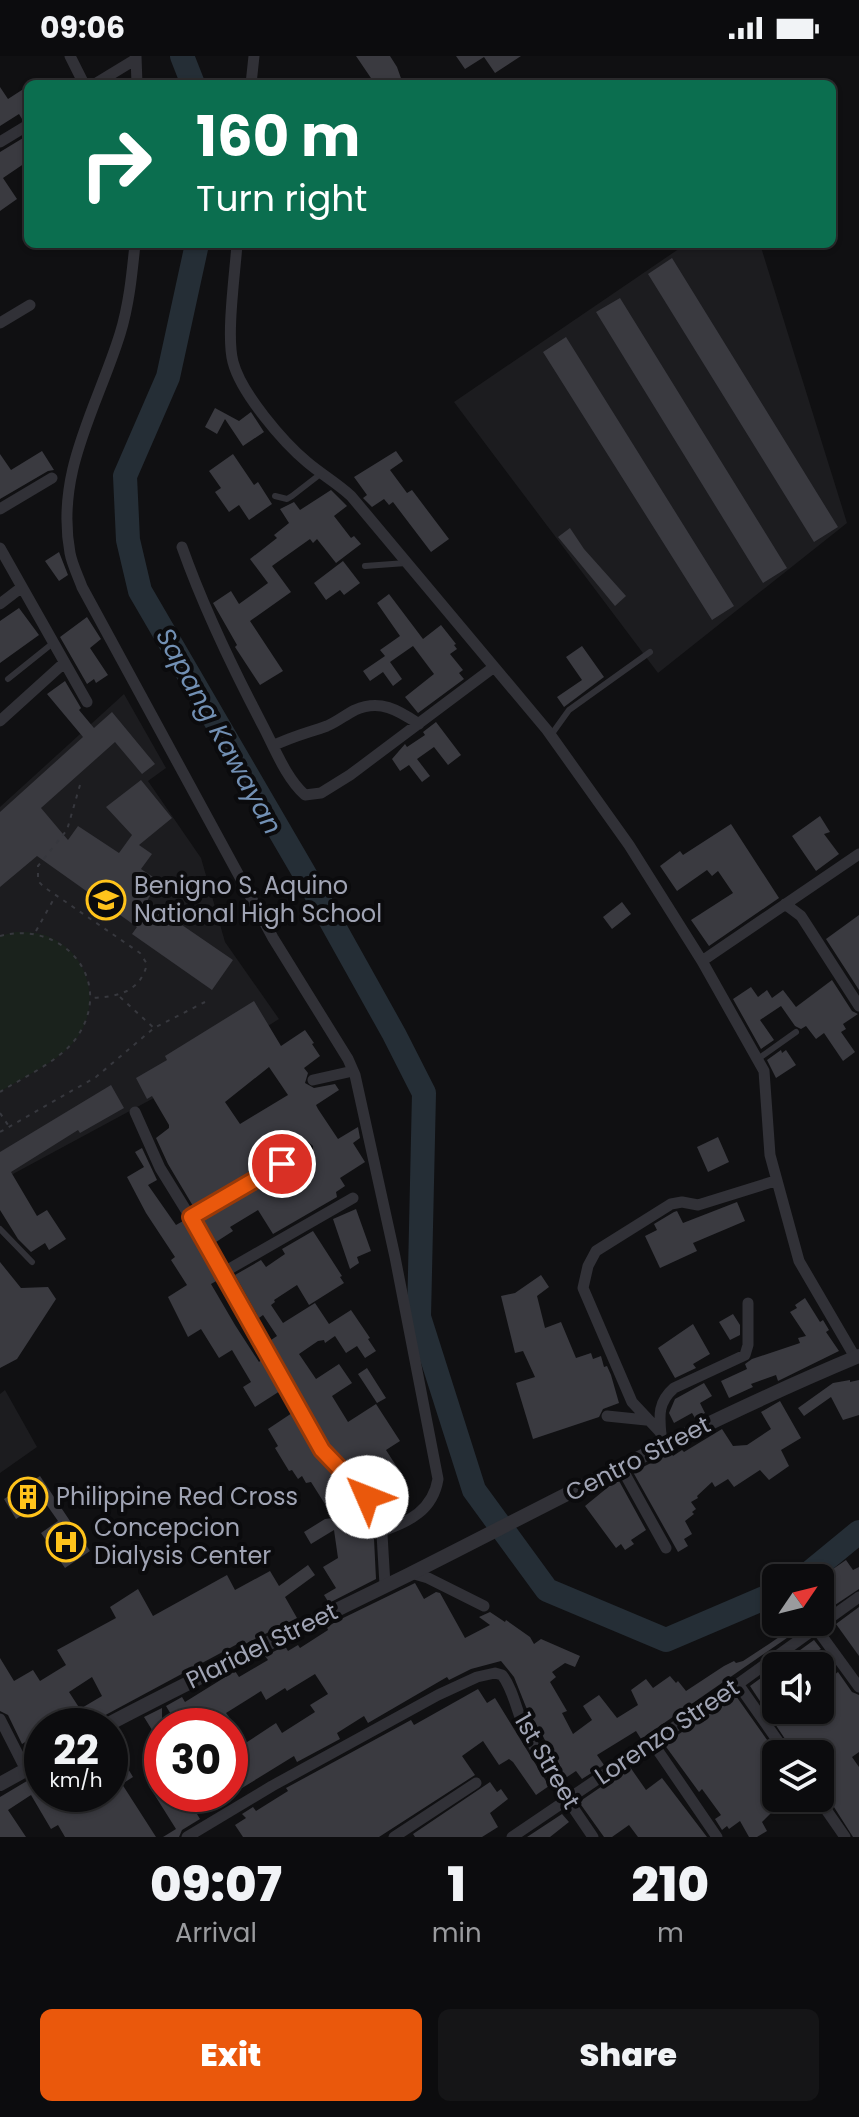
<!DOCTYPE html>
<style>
:root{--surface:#0c0c0e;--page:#151517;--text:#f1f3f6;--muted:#9a9b9e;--line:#2c2c2e;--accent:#ea580c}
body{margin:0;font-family:Poppins,sans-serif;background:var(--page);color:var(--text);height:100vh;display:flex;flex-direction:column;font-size:30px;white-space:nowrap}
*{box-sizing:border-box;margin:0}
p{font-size:26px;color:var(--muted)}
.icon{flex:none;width:44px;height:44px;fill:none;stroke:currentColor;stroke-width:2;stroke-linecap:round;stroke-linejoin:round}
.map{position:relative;height:1781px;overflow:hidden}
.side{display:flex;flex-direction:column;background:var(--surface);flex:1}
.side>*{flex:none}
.banner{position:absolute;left:24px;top:24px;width:812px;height:168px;border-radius:12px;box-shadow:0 2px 6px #0004,0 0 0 2px var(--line);background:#0b6e4f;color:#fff;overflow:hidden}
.needle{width:52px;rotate:55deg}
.controls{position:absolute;left:762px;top:1508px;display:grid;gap:16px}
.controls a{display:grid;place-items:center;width:72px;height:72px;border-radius:12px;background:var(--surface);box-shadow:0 2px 6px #0004,0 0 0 2px var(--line);font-size:40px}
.speed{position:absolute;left:24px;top:1652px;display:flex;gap:16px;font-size:40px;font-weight:700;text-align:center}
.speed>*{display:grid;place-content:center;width:104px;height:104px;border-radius:50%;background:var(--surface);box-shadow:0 2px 6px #0004,0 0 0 2px var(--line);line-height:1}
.speed small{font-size:20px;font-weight:400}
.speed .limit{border:12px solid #d22;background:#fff;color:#111}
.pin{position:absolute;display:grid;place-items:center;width:68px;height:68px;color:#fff;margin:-34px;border:4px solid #fff;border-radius:50%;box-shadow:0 2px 8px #0007}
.me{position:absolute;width:88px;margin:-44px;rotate:314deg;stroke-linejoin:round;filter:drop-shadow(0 0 6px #0008)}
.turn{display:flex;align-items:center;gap:28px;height:168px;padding:0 40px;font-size:36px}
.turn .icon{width:104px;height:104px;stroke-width:2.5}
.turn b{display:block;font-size:56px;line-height:68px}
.eta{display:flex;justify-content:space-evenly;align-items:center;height:136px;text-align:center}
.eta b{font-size:48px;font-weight:800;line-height:56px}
.cta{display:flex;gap:16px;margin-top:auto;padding:16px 40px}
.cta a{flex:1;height:92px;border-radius:12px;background:var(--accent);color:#fff;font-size:32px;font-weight:800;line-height:92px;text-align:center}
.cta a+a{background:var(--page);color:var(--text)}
.status{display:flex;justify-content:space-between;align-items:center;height:56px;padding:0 40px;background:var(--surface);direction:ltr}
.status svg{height:22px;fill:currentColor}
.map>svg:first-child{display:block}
.built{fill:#1c1c1f}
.green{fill:#1a221c}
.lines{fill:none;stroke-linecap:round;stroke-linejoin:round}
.river{stroke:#252e36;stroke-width:24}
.building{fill:#3a3a40;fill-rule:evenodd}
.path{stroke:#37383e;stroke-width:2;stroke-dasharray:4 6;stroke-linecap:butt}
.service{stroke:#313137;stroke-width:6}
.minor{stroke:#313137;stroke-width:11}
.tertiary{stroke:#313137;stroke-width:14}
.route-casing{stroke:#983908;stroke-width:20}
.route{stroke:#ea580c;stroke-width:14}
.labels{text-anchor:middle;stroke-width:8;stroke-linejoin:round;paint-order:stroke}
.poi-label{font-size:24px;fill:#a0a4b4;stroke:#0b0b0d;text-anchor:start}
.street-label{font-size:24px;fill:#a0a4b4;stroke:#0b0b0d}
.water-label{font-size:26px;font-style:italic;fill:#7290b4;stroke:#0b0b0d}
</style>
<div class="status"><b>09:06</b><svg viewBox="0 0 49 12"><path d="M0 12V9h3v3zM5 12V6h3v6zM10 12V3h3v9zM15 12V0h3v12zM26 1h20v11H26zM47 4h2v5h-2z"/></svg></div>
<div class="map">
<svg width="859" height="1781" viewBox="0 0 859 1781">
<rect width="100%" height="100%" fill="#101012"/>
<path class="built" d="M686,188H760L847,467L658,617L454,346Z
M124,638L166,712L148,725L201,802L225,886L279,963L152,1043L0,1125V751Z
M5,1334L37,1391L0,1417V1338Z"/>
<path class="green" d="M15,876C28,876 40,876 52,882C92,901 102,954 73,987C54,1008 23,1021 0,1036V880Z"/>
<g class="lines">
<path class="river" d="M182,0L193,28
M197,188L168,321L125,420L128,484L140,535L303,815L394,978L424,1037L419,1261L474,1434L547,1534L666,1584L776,1537
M803,1522L859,1476"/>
</g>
<path class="building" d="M356,0H390L397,11L403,28H375Z
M456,0H521L495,17L484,1L465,13Z
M28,30V61L22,63L19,58L0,70V31L8,43Z
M28,79V105L3,122L17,143L0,155V96Z
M672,202L838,471L814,486L648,218Z
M620,242L787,512L763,527L596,256Z
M566,281L734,550L712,564L543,296Z
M215,352L239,365L251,356L264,376L243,390L225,363L217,378L205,371Z
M42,395L54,414L48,415L0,443V398L11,414Z
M396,395L403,405L390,414L407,437L412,434L449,483L431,496L393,446L389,449L384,443L372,451L363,442L367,439L354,421Z
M233,398L254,429L258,426L272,448L249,464L239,449L229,456L215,436L221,432L209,415Z
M331,434L347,450L334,460L351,482L354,480L361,488L336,507L317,483L313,487L310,483L272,510L291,536L250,565L283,615L260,629L235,591L237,589L213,547L231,535L239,548L268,527L250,503L277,482L274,479L289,467L280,453L294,446L300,454Z
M570,472L584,493L626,540L615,550L558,481Z
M59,496L68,519L59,525L45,505Z
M343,505L360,527L344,539L340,534L326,544L314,527Z
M389,538L423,583L441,569L456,588L454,589L457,593L450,598L463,614L459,617L464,623L418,657L405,641L434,618L413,590L390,606L402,623L393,630L383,616L370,625L363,615L385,600L380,594L400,580L377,547Z
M19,552L39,579L0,607V565Z
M87,561L101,583L90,592L108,619L96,627L94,623L87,628L60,581Z
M582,590L604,621L564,651L557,641L582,624L566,601Z
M65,625L81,652L79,654L94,672L112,656L155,708L142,718L115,686L41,752L68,784L78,770L119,797L132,779L106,751L141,724L172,762L139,789L152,798L141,813L159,825L147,845L233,904L212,934L132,878L137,871L37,800L0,831V756L83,681L47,638Z
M436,666L461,699L448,709L434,691L417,703L430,720L422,726L409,709L400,715L392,703L405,688L407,691L425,679L423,676Z
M820,760L830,776L824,778L839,798L816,815L792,780Z
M731,768L779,842L709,890L691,864L733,837L718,815L712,820L707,814L677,835L660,810L680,795L683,799Z
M622,846L631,858L612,873L603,861Z
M859,859V934L826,883Z
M832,924L852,955L858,958L843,968L846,973L841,976L855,996L843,1005L824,977L816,983L806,970L801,973L795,970L781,950L760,964L774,984L761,993L733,943L751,931L758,941L767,934L772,942L783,934L796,951Z
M254,945L281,990L305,974L314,987L312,988L320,1000L304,1012L308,1017L305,1027L314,1032L335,1028L339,1034L316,1049L318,1053L338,1083L358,1071L360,1082L353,1087L365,1106L340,1122L345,1130L336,1136L337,1141L273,1178L258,1154L230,1171L233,1175L216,1186L202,1164L309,1101L313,1097V1090L308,1086L301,1087L193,1150L168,1108L156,1082L169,1072V1069L152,1040L147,1043L136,1022L167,1004L165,1000ZM269,1011L288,1039L240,1068L225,1046Z
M781,994L782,997L786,994L796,1009L776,1022L767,1004Z
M111,1029L124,1052L80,1077L78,1074L11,1116L37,1160L47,1154L66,1183L49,1194L45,1187L31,1196L18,1183L0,1154V1096Z
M718,1081L729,1106L708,1116L697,1091Z
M142,1092L157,1124L148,1129L176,1169L183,1165L218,1224L211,1228L235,1269L259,1306L262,1303L280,1335L255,1351L243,1331L251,1326L232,1294L219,1302L201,1273L188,1281L168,1241L187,1229L171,1204L175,1201L146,1157L127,1121L144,1111L135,1096Z
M737,1146L745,1165L693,1187L697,1195L660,1212L645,1180L657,1174L654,1168L674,1156L677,1155L683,1167Z
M356,1153L371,1195L357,1201L359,1207L350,1213L333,1163Z
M313,1175L342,1220L340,1221L344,1227L309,1249L297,1229L274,1244L275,1246L271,1249L283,1267L315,1247L329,1268L351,1254L370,1282L368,1283L376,1295L365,1302L357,1290L346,1297L335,1280L325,1287L324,1284L318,1285L299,1298L316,1323L339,1308L352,1327L332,1340L348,1366L376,1348L400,1385L386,1394L404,1422L387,1434L391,1439L381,1445L329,1389L271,1284L277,1280L263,1259L259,1262L235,1219L261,1204L266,1211L285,1198L282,1193Z
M0,1206L21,1232L48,1231L56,1243L17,1303L0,1312Z
M541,1219L549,1231L537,1240L545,1272L561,1266L576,1302L591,1297L593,1303L601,1300L604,1311L607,1310L611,1319L619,1347L603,1353L599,1361L533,1383L516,1327L535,1321L523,1295L515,1297L501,1240L515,1237Z
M805,1242L820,1266L823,1264L829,1274L826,1276L839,1295L778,1325L776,1319L751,1328L753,1331L729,1342L721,1325L747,1313L745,1308L752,1303L800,1287L798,1282L806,1280L790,1256L797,1252L795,1249Z
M733,1258L740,1269V1279L730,1284L719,1266Z
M693,1268L710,1298L693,1308L696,1312L675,1322L658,1292Z
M367,1312L386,1342L377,1347L358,1318Z
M850,1324V1326L859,1324V1359L843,1364L831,1341L804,1360L798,1352L833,1327Z
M704,1327L712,1340L700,1347L705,1357L695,1362L692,1357L674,1367L669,1357L675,1343Z
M780,1345L801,1382L781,1394L789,1410L769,1424L760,1414L734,1431L728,1423L715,1431L712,1426L697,1440L698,1442L691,1446L696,1453L692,1456L694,1458L685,1465L692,1478L684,1483L688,1490L678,1496L633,1416L671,1397L673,1400L682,1394L684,1396L722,1373L733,1390L747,1389L771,1373L761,1356Z
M292,1357L316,1400L355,1441L330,1456L311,1426L306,1427L302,1420L298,1423L292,1414L289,1415L275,1392L278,1390L268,1373Z
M40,1420L90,1495L65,1512L41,1477L58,1465L44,1445L16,1463L4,1443Z
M618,1423L646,1474L631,1484L634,1488L625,1494L621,1488L616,1492L585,1450Z
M369,1457L373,1463L376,1523L329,1547L324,1539L336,1532L323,1511L338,1502L334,1474L311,1488L304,1476L325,1463Z
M846,1504L853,1514L859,1511V1533L820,1559V1535L836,1524L830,1515Z
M308,1509L315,1519L285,1541L297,1562L245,1588L243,1585L85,1670H42V1676L22,1688L8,1659L0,1655V1602L14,1625L33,1614L40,1625L66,1609L57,1594L116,1562L110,1551L138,1533L153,1560L227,1519L235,1534L270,1515L279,1530ZM92,1621L102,1640L80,1653L69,1636Z
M415,1527L424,1543L436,1536L440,1537L465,1582L490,1569L479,1561L490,1556L505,1566L506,1564L530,1581L534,1588L541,1583L580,1600L575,1611L565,1607L552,1616L556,1621L550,1626L567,1655L562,1657L573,1678L592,1664L583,1650L599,1639L617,1662L638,1649L631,1634L646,1623L653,1632L670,1620L676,1627L678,1625L686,1635L724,1610L734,1605L736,1607L743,1605L769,1588L792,1572L787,1566H810L641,1683L636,1675L597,1699L604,1709L582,1723L576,1715L564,1723L558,1714L561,1712L526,1651L514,1621L501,1605L471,1613L449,1624L447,1621L368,1667L364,1660L337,1677L340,1683L297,1706L294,1700L242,1732L238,1725L230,1730V1672L241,1690L276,1667L282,1677L315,1656L310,1649L328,1638L315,1618L287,1635L285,1632L266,1644L261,1635L226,1657L229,1661L225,1664L229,1670H178L166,1650L182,1641L185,1646L235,1615L239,1621L268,1604L265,1600L285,1590L288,1595L298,1589L300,1592L328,1574L327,1571L339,1564Z
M859,1551V1600L836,1568Z
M814,1584L821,1593L817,1595L834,1619L838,1616L852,1636L859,1639V1696L852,1701L859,1711V1781H853L820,1729V1698H795L750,1630L776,1611V1654H820V1602L809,1610H778Z
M478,1633L487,1647L495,1642L549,1730L536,1739L513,1706L509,1703L499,1709L483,1685L462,1700L475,1719L379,1781H243L235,1769L246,1762L242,1758L253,1751L256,1755L288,1735L286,1732L411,1664L414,1669Z
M736,1640L777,1698L776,1742H794L771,1757L762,1766L767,1775L757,1781H749L740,1765L729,1773L727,1770L722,1774L715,1763L721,1759L702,1733L699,1736L664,1688Z
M162,1652V1690L144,1661Z
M110,1698L121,1715L127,1711L133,1721L122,1728L156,1781H65L58,1769L51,1773L31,1739L8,1754L26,1781H0V1741L42,1716V1738H110Z
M630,1711L646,1734L662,1722L707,1781H638L629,1769L612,1781H604L579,1746Z
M162,1722V1738H207L213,1748L197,1758L200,1763L182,1774L179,1781H163L176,1773L149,1730Z
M490,1726L497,1736L501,1733L508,1743L490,1757L498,1771L482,1781H415L413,1778Z
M562,1758L569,1766L550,1781H527Z"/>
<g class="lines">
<path class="path" d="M80,729L67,774L38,810V825L44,831L140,897L147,908C140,937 116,941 90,942
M36,875L56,839
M0,880C61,864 114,921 79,978C63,1004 25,1020 0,1036
M120,941L154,972
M0,1057L8,1069
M0,1076L96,1021L154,972L205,946"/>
<path class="service" d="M275,440L287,443L292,440L323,416
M365,510L406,507
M8,623L53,587
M551,679L569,654L650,596
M758,1003L796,976
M0,1173L32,1206"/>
<path class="minor" d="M70,0L84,28
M136,0L137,28
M95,28L136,3
M251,28L254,0
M0,86L28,69
M135,188C132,218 129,249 120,278C97,352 55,416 70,497C72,508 78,520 82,531L273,882L348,1003L355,1019L395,1201L438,1423C433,1454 409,1466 382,1475
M237,188C235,218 226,280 233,306C241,337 283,386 307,406C321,418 337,427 351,440L547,674L629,789L702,905L764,1015L770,1099L799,1205L855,1301
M0,267L30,249
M0,453L52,422
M182,491C204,553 232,611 263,670C275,693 286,722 305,739L321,737L350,719L494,611
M0,492L87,646
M0,548L22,531
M0,665L64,607
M273,690C293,680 308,677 327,670C337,666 345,659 355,654C380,643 398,654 419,668
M785,848L801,860L859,950
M702,905L859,798
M313,1024L353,1015
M135,1056L160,1112L224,1216L322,1394L377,1453L381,1461L385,1529
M191,1161L305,1094
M224,1216L353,1142
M607,1360L646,1364
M661,1377L632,1346L583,1232L588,1210L596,1195L671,1148L682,1146L698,1149L775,1125
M661,1379C659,1359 658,1346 674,1332L745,1299L748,1289V1247
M621,1411L666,1492
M411,1517L428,1522L484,1550
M816,1572L859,1631
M738,1628L787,1698
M0,1663L26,1714
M652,1686L717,1781
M818,1742L845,1781
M187,1781L272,1730L438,1639L477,1621L495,1617L502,1619C514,1634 517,1658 526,1676C545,1712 570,1747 593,1781
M394,1781L476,1727
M512,1781L738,1628L859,1541"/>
<path class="tertiary" d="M105,1670C205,1617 306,1569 408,1519C557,1444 705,1364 859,1300
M0,1728L42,1705"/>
</g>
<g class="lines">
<g class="route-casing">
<path id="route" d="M282,1108L191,1161L322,1394L367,1441"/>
</g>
<use href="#route" class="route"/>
</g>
<defs>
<g id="school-ring" transform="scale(2)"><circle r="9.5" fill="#0b0b0d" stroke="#ffc31b" stroke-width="1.5"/><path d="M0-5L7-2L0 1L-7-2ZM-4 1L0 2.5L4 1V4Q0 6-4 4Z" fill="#ffc31b"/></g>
<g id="building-ring" transform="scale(2)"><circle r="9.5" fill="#0b0b0d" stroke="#ffc31b" stroke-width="1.5"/><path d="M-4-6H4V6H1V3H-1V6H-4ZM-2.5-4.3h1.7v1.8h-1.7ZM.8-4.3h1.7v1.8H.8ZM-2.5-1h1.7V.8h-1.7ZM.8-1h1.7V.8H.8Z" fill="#ffc31b"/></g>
<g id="hospital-ring" transform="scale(2)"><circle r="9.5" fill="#0b0b0d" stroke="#ffc31b" stroke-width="1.5"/><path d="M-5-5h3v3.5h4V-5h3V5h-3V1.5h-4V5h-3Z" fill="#ffc31b"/></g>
</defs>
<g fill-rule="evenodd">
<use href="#school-ring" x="106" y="844"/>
<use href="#building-ring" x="28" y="1441"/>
<use href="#hospital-ring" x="66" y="1486"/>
</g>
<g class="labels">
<g class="poi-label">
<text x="134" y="838">Benigno S. Aquino<tspan x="134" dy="28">National High School</tspan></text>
<text x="56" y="1449">Philippine Red Cross</text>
<text x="94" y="1480">Concepcion<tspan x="94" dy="28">Dialysis Center</tspan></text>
</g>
<g class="street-label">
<text transform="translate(638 1403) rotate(-27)" y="8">Centro Street</text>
<text transform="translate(262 1590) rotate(-26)" y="8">Plaridel Street</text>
<text transform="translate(667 1676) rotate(-34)" y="8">Lorenzo Street</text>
<text transform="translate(547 1705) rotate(60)" y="8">1st Street</text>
</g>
<g class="water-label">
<text transform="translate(219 675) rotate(61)" y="9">Sapang Kawayan</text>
</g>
</g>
</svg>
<div class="controls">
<a><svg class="needle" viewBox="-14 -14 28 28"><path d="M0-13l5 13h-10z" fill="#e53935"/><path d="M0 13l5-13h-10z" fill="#9a9b9e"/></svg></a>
<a><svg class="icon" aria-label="sound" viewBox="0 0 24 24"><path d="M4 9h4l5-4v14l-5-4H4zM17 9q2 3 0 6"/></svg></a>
<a><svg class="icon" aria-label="layers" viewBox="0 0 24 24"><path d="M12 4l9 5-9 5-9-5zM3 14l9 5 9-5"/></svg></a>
</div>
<div class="speed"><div>22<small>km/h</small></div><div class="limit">30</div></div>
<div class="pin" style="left:282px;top:1108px;background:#d93025"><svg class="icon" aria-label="arrive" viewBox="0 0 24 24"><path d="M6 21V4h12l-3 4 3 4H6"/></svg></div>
<svg class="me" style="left:367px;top:1441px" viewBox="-20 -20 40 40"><circle r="19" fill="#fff"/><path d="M0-13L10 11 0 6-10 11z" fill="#ea580c"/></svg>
<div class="banner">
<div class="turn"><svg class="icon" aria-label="right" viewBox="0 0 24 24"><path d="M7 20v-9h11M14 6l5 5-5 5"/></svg><div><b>160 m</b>Turn right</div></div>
</div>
</div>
<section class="side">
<div class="eta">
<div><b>09:07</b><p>Arrival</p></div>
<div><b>1</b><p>min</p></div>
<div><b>210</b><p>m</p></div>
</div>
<div class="cta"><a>Exit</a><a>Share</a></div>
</section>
